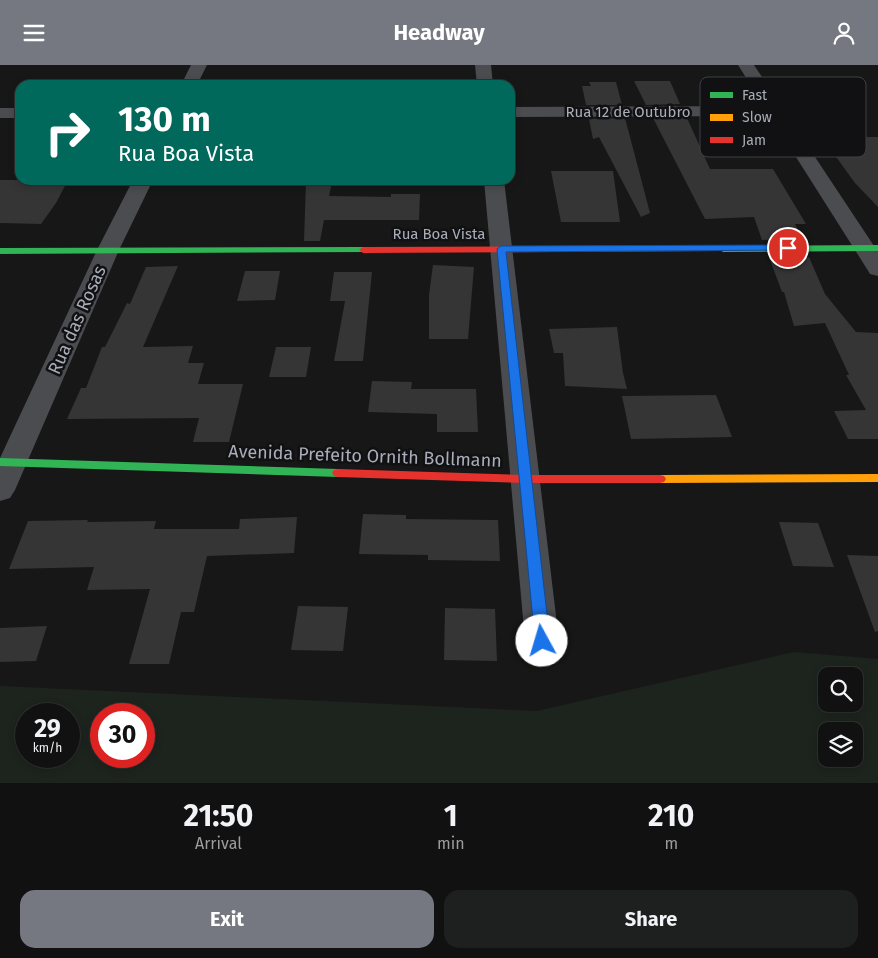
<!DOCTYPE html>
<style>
:root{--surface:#111;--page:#1e1f1f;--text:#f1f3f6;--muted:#9c9d9f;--line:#303131;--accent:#757880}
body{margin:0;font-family:"Fira Sans",sans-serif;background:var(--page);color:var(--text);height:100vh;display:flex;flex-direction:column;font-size:19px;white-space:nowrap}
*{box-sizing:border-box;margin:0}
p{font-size:16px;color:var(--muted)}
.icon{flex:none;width:28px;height:28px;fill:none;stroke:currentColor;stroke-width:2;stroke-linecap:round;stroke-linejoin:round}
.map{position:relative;height:718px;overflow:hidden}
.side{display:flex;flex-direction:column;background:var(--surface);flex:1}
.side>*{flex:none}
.top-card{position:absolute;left:15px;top:15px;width:500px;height:105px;border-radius:15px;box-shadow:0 2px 8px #0003,0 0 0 1px var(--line);background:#00695c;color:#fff;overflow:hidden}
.tools{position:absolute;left:818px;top:602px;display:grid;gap:10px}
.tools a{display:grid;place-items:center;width:45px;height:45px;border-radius:10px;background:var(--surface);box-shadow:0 2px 8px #0003,0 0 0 1px var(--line);font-size:25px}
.speed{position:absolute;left:15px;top:638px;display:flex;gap:10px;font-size:25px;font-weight:700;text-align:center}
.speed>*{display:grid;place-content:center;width:65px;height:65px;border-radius:50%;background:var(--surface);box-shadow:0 2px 8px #0003,0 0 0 1px var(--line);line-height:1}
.speed small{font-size:12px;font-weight:400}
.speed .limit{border:8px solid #d22;background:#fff;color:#111}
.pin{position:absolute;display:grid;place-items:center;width:42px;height:42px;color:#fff;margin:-21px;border:2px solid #fff;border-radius:50%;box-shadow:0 1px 5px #0007}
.me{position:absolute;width:55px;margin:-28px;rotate:354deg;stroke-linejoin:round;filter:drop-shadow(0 0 4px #0008)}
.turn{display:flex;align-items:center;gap:18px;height:105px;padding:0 20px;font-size:22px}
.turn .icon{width:65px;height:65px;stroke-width:2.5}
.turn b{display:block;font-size:35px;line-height:42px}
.eta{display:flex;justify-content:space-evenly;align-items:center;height:85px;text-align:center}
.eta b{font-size:30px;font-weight:700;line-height:35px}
.button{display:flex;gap:10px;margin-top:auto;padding:10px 20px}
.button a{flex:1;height:58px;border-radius:15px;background:var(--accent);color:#fff;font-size:20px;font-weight:700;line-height:58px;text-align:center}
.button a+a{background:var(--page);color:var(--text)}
header{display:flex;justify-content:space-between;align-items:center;height:65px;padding:0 20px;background:var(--accent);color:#fff;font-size:22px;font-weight:700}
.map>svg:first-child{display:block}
.green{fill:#1d241e;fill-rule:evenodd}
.building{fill:#353536}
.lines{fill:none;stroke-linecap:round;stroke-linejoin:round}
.street{fill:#4b4c50;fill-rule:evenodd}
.fast{fill:#30b455;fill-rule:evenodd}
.slow{fill:#ff9f0a;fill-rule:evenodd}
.jam{fill:#e5322d;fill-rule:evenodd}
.route{fill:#1a73e8;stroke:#114b97}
.labels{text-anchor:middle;stroke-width:5;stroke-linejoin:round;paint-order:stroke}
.far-street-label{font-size:15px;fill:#a8adb8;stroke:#111113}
.street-label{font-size:18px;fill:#a8adb8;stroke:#111113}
.key{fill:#111113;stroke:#3e4045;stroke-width:1}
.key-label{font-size:14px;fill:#a8adb8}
</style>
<header><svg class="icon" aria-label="menu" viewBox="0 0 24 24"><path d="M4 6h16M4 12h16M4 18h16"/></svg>Headway<svg class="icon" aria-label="person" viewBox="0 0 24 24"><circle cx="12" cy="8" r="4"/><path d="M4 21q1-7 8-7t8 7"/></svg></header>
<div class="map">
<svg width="878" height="718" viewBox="0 0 878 718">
<rect width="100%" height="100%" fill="#171717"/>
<path class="green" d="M794,587L878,594V718H0V621L537,646ZM826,611H854V639H826ZM26,649H69V691H26ZM101,649H144V691H101ZM826,666H854V694H826Z"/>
<path class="building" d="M634,16H670L680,39L646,40Z
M589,17H616L622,40H586L582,21H591Z
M625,53L650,148L641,152L599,72L593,74L589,54Z
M653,53H687L710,104H773L806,159H795L802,174L762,175L754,152L705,154Z
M813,60H841L850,72H878V142L855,118Z
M551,106H613L620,157H561Z
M0,115H68L56,138L41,159L0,158Z
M306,117H332L329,131L391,132V129H420L419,155H324L320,176H304Z
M769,192H809L825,229L856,267L878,268V374H848L834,346L866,345L846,310H849L825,258L794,261L784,227H782Z
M433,200L474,202L468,274H429V230Z
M178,201L143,282L193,281L188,298H204L198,319H243L229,377H193L199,353L67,354L81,323H86L102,282H105L127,238L130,239L146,202Z
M245,206H280L275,235L237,236Z
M334,207H372L363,296H334L345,236H330Z
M617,262L623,308L627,324L565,321L563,288H554L549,264Z
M276,282H311L306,312H269Z
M372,316L412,317L411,324H476L478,367H437V349L368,347Z
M716,330L732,372L631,374L622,331Z
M363,449L406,450V454L498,455L500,496L428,495V490L359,489Z
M297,452L294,488L207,491L194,547H181L169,599H129L150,524L87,525L94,502L9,504L28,456L88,455L87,457L156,456L154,464H239L240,454Z
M779,457L818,458L834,502L793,501Z
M847,490L878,491V566L875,567Z
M298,541L348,542L343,586L291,585Z
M445,543L495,544L497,596L444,595Z
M47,561L36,596L0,597V563Z"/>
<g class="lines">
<path class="street" d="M191,0H207L197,20H181Z
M475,0H491L493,20H477Z
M738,0H754L878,187V211L870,209L867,204L770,51L510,52V42L764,41Z
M0,43H20V53H0Z
M133,115H153L119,185L15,425L10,433L0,436V393L97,185Z
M484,115H504L559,576L554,587L542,591L530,587L525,576Z"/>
<path class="fast" d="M878,180V186L723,187L719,184L723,181Z
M363,182L367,185L366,187L0,189V183Z
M0,393L338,404L342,405L344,408L342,411L338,412L0,401Z"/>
<path class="slow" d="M878,409V417L660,418L656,417L654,414L656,411L660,410Z"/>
<path class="jam" d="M723,181L726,182V186L363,188L359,185L363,182Z
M338,404L525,410H660L664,411L666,414L664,417L660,418H525L338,412L334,411L332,408L334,405Z"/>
</g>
<path class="route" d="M788,180L792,183L791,185L506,187L550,576L547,580L542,582L537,580L535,576L497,184L501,181Z"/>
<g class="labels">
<g class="far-street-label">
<text x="628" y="52">Rua 12 de Outubro</text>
<text x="439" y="174">Rua Boa Vista</text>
</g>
<g class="street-label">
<text transform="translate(77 255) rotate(-66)" y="6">Rua das Rosas</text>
<text transform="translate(365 391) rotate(2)" y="6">Avenida Prefeito Ornith Bollmann</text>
</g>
</g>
<rect x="700" y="12" width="166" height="80" rx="8" class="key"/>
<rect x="710" y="27" width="23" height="6" fill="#30b455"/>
<rect x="710" y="49" width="23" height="7" fill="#ff9f0a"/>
<rect x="710" y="72" width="23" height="6" fill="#e5322d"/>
<g class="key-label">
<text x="742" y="35">Fast</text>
<text x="742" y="57">Slow</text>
<text x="742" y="80">Jam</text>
</g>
</svg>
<div class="tools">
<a><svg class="icon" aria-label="search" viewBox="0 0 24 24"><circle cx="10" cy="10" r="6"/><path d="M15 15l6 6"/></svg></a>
<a><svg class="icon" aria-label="layers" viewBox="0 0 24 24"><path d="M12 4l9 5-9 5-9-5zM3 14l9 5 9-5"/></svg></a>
</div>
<div class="speed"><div>29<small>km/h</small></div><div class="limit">30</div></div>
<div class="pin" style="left:788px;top:183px;background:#d93025"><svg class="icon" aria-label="arrive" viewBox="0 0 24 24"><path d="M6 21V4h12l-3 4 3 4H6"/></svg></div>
<svg class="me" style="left:542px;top:576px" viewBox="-20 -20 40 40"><circle r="19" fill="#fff"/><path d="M0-13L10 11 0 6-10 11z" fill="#1a73e8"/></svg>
<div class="top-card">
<div class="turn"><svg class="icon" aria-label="right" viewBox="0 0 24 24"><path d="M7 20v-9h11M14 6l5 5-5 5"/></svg><div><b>130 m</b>Rua Boa Vista</div></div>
</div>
</div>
<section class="side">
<div class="eta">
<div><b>21:50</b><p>Arrival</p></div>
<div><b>1</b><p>min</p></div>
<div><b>210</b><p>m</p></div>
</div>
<div class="button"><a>Exit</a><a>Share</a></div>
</section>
